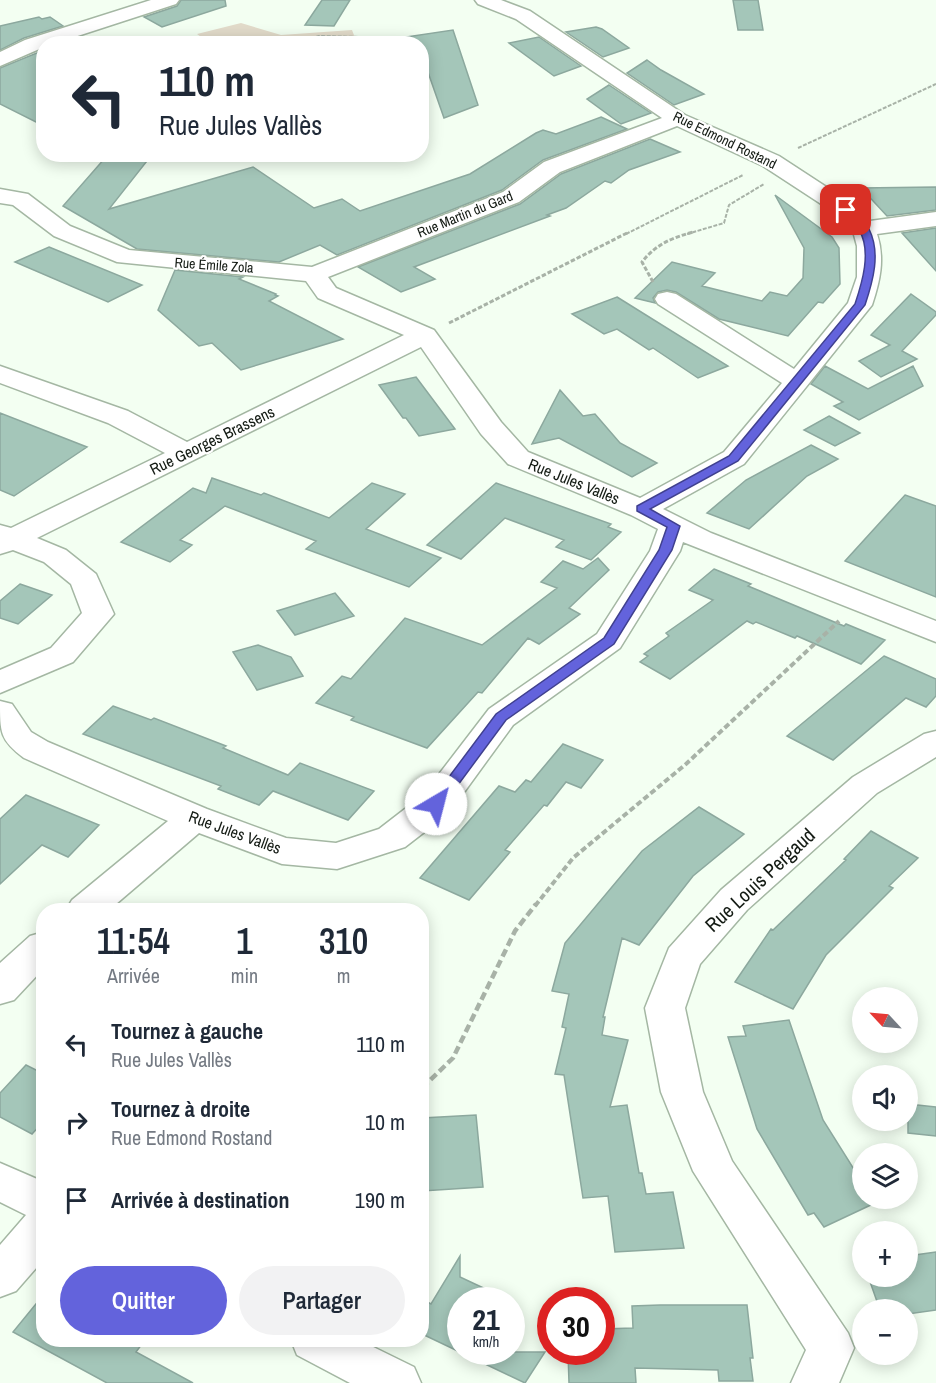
<!DOCTYPE html>
<html lang="fr">
<meta charset="utf-8">
<style>
:root{--surface:#fff;--page:#f2f2f3;--text:#1f2937;--muted:#747a83;--accent:#6363dc}
body{margin:0;font-family:"Archivo Narrow",sans-serif;background:var(--page);color:var(--text);height:100vh;display:flex;flex-direction:column;font-size:22px;white-space:nowrap}
*{box-sizing:border-box;margin:0}
p{font-size:20px;color:var(--muted)}
.icon{flex:none;width:33px;height:33px;fill:none;stroke:currentColor;stroke-width:2;stroke-linecap:round;stroke-linejoin:round}
.map{position:relative;flex:1;overflow:hidden}
.details{position:absolute;left:36px;top:903px;width:393px;height:444px;display:flex;flex-direction:column;background:var(--surface);border-radius:24px;box-shadow:0 3px 15px #0003}
.details>*{flex:none}
.banner{position:absolute;left:36px;top:36px;width:393px;height:126px;border-radius:24px;box-shadow:0 3px 15px #0003;background:#fff;color:var(--text);overflow:hidden}
.needle{width:39px;rotate:296deg}
.tools{position:absolute;left:852px;top:987px;display:grid;gap:12px}
.tools a{display:grid;place-items:center;width:66px;height:66px;border-radius:50%;background:var(--surface);box-shadow:0 3px 15px #0003;font-size:30px}
.speed{position:absolute;left:447px;top:1287px;display:flex;gap:12px;font-size:30px;font-weight:700;text-align:center}
.speed>*{display:grid;place-content:center;width:78px;height:78px;border-radius:50%;background:var(--surface);box-shadow:0 3px 15px #0003;line-height:1}
.speed small{font-size:15px;font-weight:400}
.speed .limit{border:9px solid #d22;background:#fff;color:#111}
.pin{position:absolute;display:grid;place-items:center;width:51px;height:51px;color:#fff;margin:-26px;border-radius:12px;box-shadow:0 3px 9px #0006}
.me{position:absolute;width:66px;margin:-33px;rotate:37deg;stroke-linejoin:round;filter:drop-shadow(0 0 4px #0008)}
.turn{display:flex;align-items:center;gap:21px;height:126px;padding:0 24px;font-size:27px}
.turn .icon{width:78px;height:78px;stroke-width:2.5}
.turn b{display:block;font-size:42px;line-height:51px}
.eta{display:flex;justify-content:space-evenly;align-items:center;height:102px;text-align:center}
.eta b{font-size:36px;font-weight:600;line-height:42px}
.primary-button{display:flex;gap:12px;margin-top:auto;padding:12px 24px}
.primary-button a{flex:1;height:69px;border-radius:36px;background:var(--accent);color:#fff;font-size:24px;font-weight:600;line-height:69px;text-align:center}
.primary-button a+a{background:var(--page);color:var(--text)}
ul{padding:0;list-style:none}
li{display:flex;align-items:center;gap:18px;height:78px;padding:0 24px}
li div{flex:1}
li b{display:block;font-size:22px}
li em{font-style:normal}
.map>svg:first-child{display:block}
.green{fill:#e2dbca}
.building{fill:#a4c6b9;stroke:#8ca89e;stroke-width:1.5}
.lines{fill:none;stroke-linecap:round;stroke-linejoin:round}
.minor-casing{stroke:#a4b7a3;stroke-width:3}
.path-far3{stroke:#a8b2a7;stroke-width:2;stroke-dasharray:4 1.5;stroke-linecap:butt}
.path-far2{stroke:#a8b2a7;stroke-width:3;stroke-dasharray:4.5 2;stroke-linecap:butt}
.path-far1{stroke:#a8b2a7;stroke-width:4;stroke-dasharray:6 3;stroke-linecap:butt}
.path{stroke:#a8b2a7;stroke-width:4.5;stroke-dasharray:8 4;stroke-linecap:butt}
.minor{fill:#fff;fill-rule:evenodd}
.route{fill:#6363dc;stroke:#40408f;stroke-width:1.5}
.labels{text-anchor:middle;stroke-width:4.5;stroke-linejoin:round;paint-order:stroke}
.far-street-label{font-size:14px;fill:#141b14;stroke:#fff}
.street-label{font-size:16px;fill:#141b14;stroke:#fff}
.near-street-label{font-size:20px;fill:#141b14;stroke:#fff}
</style>
<div class="map">
<svg width="936" height="1383" viewBox="0 0 936 1383">
<rect width="100%" height="100%" fill="#f3fff2"/>
<path class="green" d="M241,23L281,35L352,30L357,43H206L208,42L197,34Z"/>
<path class="building" d="M181,0H225L226,6L162,27L144,17L177,6Z
M322,0H350L334,26L305,25Z
M733,0H758L763,30H738Z
M39,17L42,19L50,17L63,26L24,38L0,50V26Z
M596,27L602,29L629,48L603,57L566,32Z
M453,30L478,105L444,118L422,55V44H411L406,37Z
M539,37L581,66L554,76L509,43Z
M44,50V126L0,104V68Z
M647,60L661,70L704,94L674,105L627,73Z
M609,85L651,113L621,124L587,99Z
M601,117L627,129L543,160L502,190L337,255L320,245L279,262L137,249L63,206L105,158L147,161L109,209L253,167L314,208L342,199L360,211L470,174L536,133L543,130L556,134Z
M650,139L680,152L629,170L611,183L605,181L566,208L547,215L550,216L414,267L435,279L401,292L358,267L520,204L561,174Z
M936,187V210L887,216L861,188Z
M775,195L832,237L839,248L840,284L823,303L818,302L788,336L719,319L676,292L667,290L658,292L653,298L655,303L635,298L672,262L715,273L702,286L762,301L770,292L787,296L803,278L804,248Z
M936,228V271L902,233Z
M49,247L142,285L108,302L15,262Z
M175,270L243,277L239,279L276,294L275,295L278,296L269,301L343,339L241,370L212,343L199,346L158,310Z
M911,294L936,312V315L902,351L917,359L881,377L859,361L890,345L871,335Z
M617,297L728,366L698,378L653,348L649,350L617,329L604,334L572,314Z
M825,366L868,389L913,366L923,386L859,420L834,406L843,402L811,384Z
M416,377L455,429L419,436L406,418H403L379,385Z
M560,390L583,416L595,414L620,443L657,463L632,477L559,438L532,444Z
M0,413L87,447L14,496L0,490Z
M829,416L860,433L835,446L804,430Z
M811,445L838,459L807,476L749,529L707,513L746,480Z
M212,478L261,495L264,493L329,518L372,483L405,494L366,529L441,558L409,587L306,549L316,541L225,506L180,540L192,545L170,562L121,542L193,488L206,493Z
M496,483L611,524L608,527L621,532L591,560L556,547L564,540L505,518L461,559L427,545Z
M905,495L936,506V597L845,561Z
M598,558L609,570L569,608L580,614L539,644L528,638L482,693L478,692L427,748L351,720L354,717L316,703L342,676L351,679L405,618L482,645L557,588L541,582L563,561L583,569Z
M714,569L751,584L748,586L844,626L846,624L885,640L861,664L797,636L795,638L756,622L753,624L747,621L670,679L640,662L648,656L644,654L669,636L666,633L713,600L689,590Z
M20,584L52,595L18,624L0,618V601Z
M335,593L354,616L295,635L277,611Z
M258,645L291,657L303,676L257,690L233,652Z
M884,656L936,679V696L926,707L906,698L833,760L787,736Z
M113,706L151,720L154,718L226,746L223,748L288,775L300,763L374,791L348,820L273,791L259,805L218,789L221,786L83,734Z
M563,744L603,760L581,788L566,782L547,806L544,805L505,850L510,852L469,900L420,878L499,786L515,792L526,780L531,782Z
M26,795L99,825L68,857L42,845L0,884V819Z
M699,807L744,834L693,876L639,945L622,938L603,1017H605L602,1035L628,1040L610,1107L627,1105L639,1173H642L646,1194L673,1192L684,1248L615,1252L608,1196L583,1198L564,1075L555,1074L566,1028L562,1027L569,994L552,991L565,943L642,851Z
M871,831L918,858L889,886L893,888L826,955L793,1009L735,982L771,929L773,930L846,860L844,859Z
M789,1020L823,1120L862,1182V1198H873L875,1203L824,1227L814,1213L808,1215L757,1129L728,1037L746,1036L743,1026Z
M26,1065L44,1074V1121L32,1134L0,1117V1093Z
M908,1104L936,1107V1136L908,1133Z
M476,1115L483,1187L422,1191V1118Z
M936,1252V1310L908,1314V1310H880L868,1276H908V1256Z
M460,1256V1277L509,1300H460V1352H545L525,1383L422,1334V1299L431,1304Z
M44,1294V1340H145L136,1352L193,1383H107L13,1332Z
M660,1305H747L753,1358H750L753,1381H719L718,1370L635,1368L636,1383H569L568,1352H602V1329L633,1328L632,1306Z"/>
<g class="lines">
<g class="minor-casing">
<path id="minor" d="M151,0H179L176,4L53,44H44V47L0,66V52L25,40Z
M475,0H501L530,11L685,115L779,156L854,205L870,221L936,212V226L877,234C885,259 880,281 872,305L744,464L663,509L711,533L936,621V642L683,542L680,551L620,648L513,725L449,813L405,847L337,869L282,864L199,833L109,910H66L72,900L168,821L24,758C0,740 0,733 0,701L12,704L31,732L48,742L207,809L286,838L336,843L379,829L423,795L489,709L597,634L650,551L658,529L631,515L508,464L481,434L421,347L37,538L66,550L96,574L114,614L73,662L0,693V670L51,648L82,613L71,584L44,562L13,550L0,554V525L11,528L165,453L108,423L0,383V366L128,411L187,442L404,335L318,298L306,281L117,262L54,236L13,205L0,203V189L28,194L70,226L129,250L312,267L503,192L544,162L662,118L516,19L478,4ZM677,126L763,166L838,215L853,231L857,246V277L848,303L794,369L676,294L667,292L658,294L655,299L658,304L782,383L724,452L640,498L528,452L501,422L434,330L336,288L328,277L519,202L560,172Z
M936,731V757L877,793L747,910L700,964L685,1008L703,1092L732,1161L848,1333L854,1348L839,1383H791L806,1350L693,1171L661,1092L645,1008L669,948L721,890L853,777L924,734Z
M44,932V968L14,1000L0,1004V963L30,936Z
M0,1163L44,1182V1259L16,1291L0,1297V1245L26,1215L0,1202Z
M291,1340H359L414,1367L421,1383H350L297,1355Z"/>
</g>
<path class="path-far3" d="M219,44L232,40L302,39
M295,44L319,36L363,37
M798,148L936,84
M626,234L743,175
M687,234L724,223L729,205L764,184"/>
<path class="path-far2" d="M653,282L642,262C656,244 672,238 693,232
M449,323L629,232"/>
<path class="path-far1" d="M535,906L573,858L686,764L839,621"/>
<path class="path" d="M422,1088L453,1058L515,931L536,904"/>
<use href="#minor" class="minor"/>
</g>
<path class="route" d="M842,208H849C855,215 865,222 869,229C881,253 873,281 865,305L738,461L650,509L680,526L672,550L614,644L506,720L441,808H431L428,804L431,801L496,714L604,638L659,550L667,527L637,511V506L729,456L855,304C862,283 872,251 859,230C855,223 847,218 842,212Z"/>
<g class="labels">
<g class="far-street-label">
<text transform="translate(725 140) rotate(26)" y="5">Rue Edmond Rostand</text>
<text transform="translate(465 214) rotate(-22)" y="5">Rue Martin du Gard</text>
<text transform="translate(214 265) rotate(4)" y="5">Rue Émile Zola</text>
</g>
<g class="street-label">
<text transform="translate(212 440) rotate(-26)" y="6">Rue Georges Brassens</text>
<text transform="translate(574 481) rotate(22)" y="6">Rue Jules Vallès</text>
<text transform="translate(235 832) rotate(20)" y="6">Rue Jules Vallès</text>
</g>
<g class="near-street-label">
<text transform="translate(760 880) rotate(-43)" y="7">Rue Louis Pergaud</text>
</g>
</g>
</svg>
<div class="tools">
<a><svg class="needle" viewBox="-14 -14 28 28"><path d="M0-13l5 13h-10z" fill="#e53935"/><path d="M0 13l5-13h-10z" fill="#747a83"/></svg></a>
<a><svg class="icon" aria-label="sound" viewBox="0 0 24 24"><path d="M4 9h4l5-4v14l-5-4H4zM17 9q2 3 0 6"/></svg></a>
<a><svg class="icon" aria-label="layers" viewBox="0 0 24 24"><path d="M12 4l9 5-9 5-9-5zM3 14l9 5 9-5"/></svg></a>
<a>+</a>
<a>−</a>
</div>
<div class="speed"><div>21<small>km/h</small></div><div class="limit">30</div></div>
<div class="pin" style="left:846px;top:210px;background:#d93025"><svg class="icon" aria-label="arrive" viewBox="0 0 24 24"><path d="M6 21V4h12l-3 4 3 4H6"/></svg></div>
<svg class="me" style="left:436px;top:804px" viewBox="-20 -20 40 40"><circle r="19" fill="#fff"/><path d="M0-13L10 11 0 6-10 11z" fill="#6363dc"/></svg>
<div class="banner">
<div class="turn"><svg class="icon" aria-label="left" viewBox="0 0 24 24"><path d="M17 20v-9H6M10 6l-5 5 5 5"/></svg><div><b>110 m</b>Rue Jules Vallès</div></div>
</div>
<section class="details">
<div class="eta">
<div><b>11:54</b><p>Arrivée</p></div>
<div><b>1</b><p>min</p></div>
<div><b>310</b><p>m</p></div>
</div>
<ul>
<li><svg class="icon" aria-label="left" viewBox="0 0 24 24"><path d="M17 20v-9H6M10 6l-5 5 5 5"/></svg><div><b>Tournez à gauche</b><p>Rue Jules Vallès</p></div><em>110 m</em></li>
<li><svg class="icon" aria-label="right" viewBox="0 0 24 24"><path d="M7 20v-9h11M14 6l5 5-5 5"/></svg><div><b>Tournez à droite</b><p>Rue Edmond Rostand</p></div><em>10 m</em></li>
<li><svg class="icon" aria-label="arrive" viewBox="0 0 24 24"><path d="M6 21V4h12l-3 4 3 4H6"/></svg><div><b>Arrivée à destination</b></div><em>190 m</em></li>
</ul>
<div class="primary-button"><a>Quitter</a><a>Partager</a></div>
</section>
</div>
